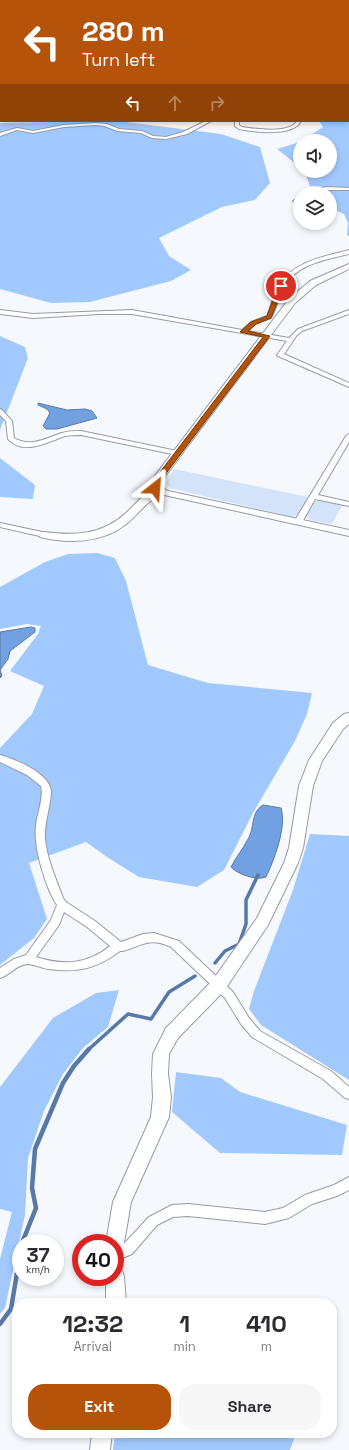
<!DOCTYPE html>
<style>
:root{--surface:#fff;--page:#f7f7f7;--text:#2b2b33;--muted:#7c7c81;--accent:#b45309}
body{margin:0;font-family:"Space Grotesk",sans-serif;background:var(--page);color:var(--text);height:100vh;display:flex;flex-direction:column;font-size:15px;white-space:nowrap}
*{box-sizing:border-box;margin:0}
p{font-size:13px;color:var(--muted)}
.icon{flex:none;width:22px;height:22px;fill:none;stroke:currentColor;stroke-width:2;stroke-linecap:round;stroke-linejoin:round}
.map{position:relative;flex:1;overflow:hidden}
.side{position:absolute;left:12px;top:1298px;width:325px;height:140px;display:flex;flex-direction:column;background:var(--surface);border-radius:16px;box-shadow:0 2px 6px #0003}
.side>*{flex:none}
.guide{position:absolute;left:0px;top:0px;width:349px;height:122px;box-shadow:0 2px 6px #0003;background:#b45309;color:#fff;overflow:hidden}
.buttons{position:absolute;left:293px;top:134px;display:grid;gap:8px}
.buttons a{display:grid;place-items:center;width:44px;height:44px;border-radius:50%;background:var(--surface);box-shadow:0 2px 6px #0003;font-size:20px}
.speed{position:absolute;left:12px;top:1234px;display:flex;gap:8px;font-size:20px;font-weight:700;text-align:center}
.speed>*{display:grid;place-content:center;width:52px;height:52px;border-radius:50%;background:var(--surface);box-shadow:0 2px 6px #0003;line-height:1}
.speed small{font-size:10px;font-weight:400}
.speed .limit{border:6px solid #d22;background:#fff;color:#111}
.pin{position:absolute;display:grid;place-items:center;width:34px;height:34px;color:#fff;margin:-17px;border:2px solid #fff;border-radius:50%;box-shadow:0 1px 4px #0007}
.me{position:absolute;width:44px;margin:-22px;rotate:28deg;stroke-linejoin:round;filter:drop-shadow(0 0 3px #0008)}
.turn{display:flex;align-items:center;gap:14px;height:84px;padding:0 16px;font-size:18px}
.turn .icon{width:52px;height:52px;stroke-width:2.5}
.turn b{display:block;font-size:28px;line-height:34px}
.lanes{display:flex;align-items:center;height:38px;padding:0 16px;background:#0003;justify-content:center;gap:20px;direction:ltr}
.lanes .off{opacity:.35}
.eta{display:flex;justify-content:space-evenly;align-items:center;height:68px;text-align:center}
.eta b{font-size:24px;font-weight:600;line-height:28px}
.cta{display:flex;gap:8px;margin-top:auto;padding:8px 16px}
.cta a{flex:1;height:46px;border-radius:16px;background:var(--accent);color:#fff;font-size:16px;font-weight:600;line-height:46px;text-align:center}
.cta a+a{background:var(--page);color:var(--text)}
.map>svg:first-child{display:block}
.green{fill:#d4e3f9}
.forest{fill:#a2c9fe}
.water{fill:#72a1e1;stroke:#5879a7}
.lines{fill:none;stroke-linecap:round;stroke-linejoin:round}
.stream-far1{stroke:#5879a7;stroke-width:3.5}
.stream{stroke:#5879a7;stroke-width:4.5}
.river{fill:#72a1e1;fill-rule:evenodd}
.street-casing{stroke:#949ca7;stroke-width:2}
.secondary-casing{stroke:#949ca7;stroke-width:2}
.primary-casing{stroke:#d6d6d7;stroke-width:2}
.street{fill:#fff;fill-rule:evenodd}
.secondary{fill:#fff;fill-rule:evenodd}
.primary{fill:#d1e2fa;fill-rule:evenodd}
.route{fill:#b45309;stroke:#753606}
</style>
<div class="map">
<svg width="349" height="1450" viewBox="0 0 349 1450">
<rect width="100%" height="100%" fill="#f5f8fd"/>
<path class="green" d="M174,469L308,497L298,515L292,517L170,488L166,484Z
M321,500L343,504L332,524L310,520L306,516L313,502Z"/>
<path class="forest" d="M348,102H349V236L347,235L348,223L344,214L330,208V193H312L305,171H330V141H302L323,127L319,121H348Z
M118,121L221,134L260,147L270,183L255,200L222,207L159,238L169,256L191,270L171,281L90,302L51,303L0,289V123Z
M300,142V167L277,149Z
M0,336L25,347L28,358L0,430Z
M0,458L35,485L33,499L0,497Z
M97,553L115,558L126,581L148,665L208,683L312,693L307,714L295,741L253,813L224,870L197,887L139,877L107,857L86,842L29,863L47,919L34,938L0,965V748L32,714L44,686L10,671L38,634L41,626L27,624L0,629V587L45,562L68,554Z
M310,834L349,836V1080L261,1025L249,1009L254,991L293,890Z
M119,990L108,1027L83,1048L63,1074L44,1111L28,1158L25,1215L5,1308L0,1314V1259L12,1212L0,1209V1087L53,1018L96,993Z
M176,1072L221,1078L240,1092L347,1125L342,1155L220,1153L172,1112Z
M115,1433H296L290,1450H113Z"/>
<path class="water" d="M38,403L67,410L85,409L92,411L97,418L57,429H46L43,426L50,413L47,409L38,405Z
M31,627L35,628V632L10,651L8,659L0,670L2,676L0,678V632Z
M263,805L281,808C287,827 274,860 266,877C257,881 237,874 231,867C236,857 243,849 248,839C255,828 250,813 263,805Z"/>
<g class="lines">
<path class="stream-far1" d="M215,963L225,951L239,944L246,924V900L258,875
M88,1050L128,1014L151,1019L169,992L195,976"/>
<path class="stream" d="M22,1243L36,1208L32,1188L35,1149L63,1083L74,1066L89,1049
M0,1324L11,1309L21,1249"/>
<path class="river" d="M329,0H344L345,1H330Z"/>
<g class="street-casing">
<path id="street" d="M201,0H205V1H201Z
M340,0H349V2Z
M348,92H349V94H348Z
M206,121H211L187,134L166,139L152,138L141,133L118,131L104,126L96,125L64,127L33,133L17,130L0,136V133L17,128L33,131L64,125L96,123L107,124L119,129L142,131L153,136L166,137L183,132Z
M235,121H239V125L242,127C255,129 290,134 297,121H301C293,137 255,132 239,129L235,126Z
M326,187L349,188V190H326L315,193H307Z
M300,197V201L296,203L293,201Z
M349,250V254C325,260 295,264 283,289C278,299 276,309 271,318L255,324L248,331L289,338L298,329L349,310V314L302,331L297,335L284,354L349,383V387L278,356L277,355L287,341L132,314H99L33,318L0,314V310L33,314L132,310L242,330L251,322L267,316C271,306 273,296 278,287C293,261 323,257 349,250Z
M0,409L2,410L12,421L14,438C31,448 46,438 62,433C68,431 75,431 81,431L177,451L180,453L177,455L81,435C76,435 70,435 65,436C47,442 24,456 8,439L6,421L0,415Z
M349,434V442L318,495L349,502V506L315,499L301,524H295L294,522L346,436Z
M0,523L47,533L48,535L44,537L0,527Z
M0,755C15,759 52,774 51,793C50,809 44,823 45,839C47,859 56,879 63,898L66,902L95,921L121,942L143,934L154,933L179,941L233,992L249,1018L260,1031L331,1071L349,1087V1099L345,1098L323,1079L252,1037L241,1024L225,998L171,947C150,937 143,945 123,951H120C96,969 77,973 48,969C41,968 34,964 27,964C16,965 10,975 0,978V968L14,959L26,955L51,920L57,905C46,889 33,846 36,826C37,813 44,799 41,786L27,775L0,762ZM64,912L87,927L110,946C88,964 64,966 36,957L59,925Z
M349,1177V1190L337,1196L312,1204L289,1218L265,1224L188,1216L173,1217L157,1225L132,1254L115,1261V1249L122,1246L149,1217L172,1205L188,1204L265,1212L283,1208L305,1195L334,1185Z"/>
</g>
<g class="secondary-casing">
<path id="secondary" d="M348,24H349V28H348Z
M349,264V269L316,285L295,303L160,483V487L168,491L349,530V536L160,494C146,502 138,515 125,525C102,543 68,544 40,537L39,535L40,533L44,532C75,536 102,535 126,513C135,505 141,496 152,490L150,488L151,481L289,299L310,281Z
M349,713V724L343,729L322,761L313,786L303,848L298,863L268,925L224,991L178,1038L169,1054L168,1074L171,1097L169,1117L131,1202L124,1243L122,1249L115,1252V1243H106L113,1202L151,1117L153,1097L152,1074L153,1054L166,1028L212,981L257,918L284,863L289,848L299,786L309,760L333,723L344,714Z
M115,1268L122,1270L124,1277L126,1303H106V1277H115Z
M92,1433H112L110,1450H90Z"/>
</g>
<g class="primary-casing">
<path id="primary" d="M271,0H277L278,1H272Z
M287,0H293L294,1H288Z
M348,20L349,21V25L348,24Z
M348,35H349V40H348Z"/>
</g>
<use href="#street" class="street"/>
<use href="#secondary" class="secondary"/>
<use href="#primary" class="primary"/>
</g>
<path class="route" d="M281,284L284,286L271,318L256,324L248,331L270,336L158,484L157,489H152L151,484L263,337L240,332L251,322L267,316L278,286Z"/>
</svg>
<div class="buttons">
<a><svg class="icon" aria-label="sound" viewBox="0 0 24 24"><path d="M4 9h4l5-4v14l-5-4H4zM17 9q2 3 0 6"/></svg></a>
<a><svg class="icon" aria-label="layers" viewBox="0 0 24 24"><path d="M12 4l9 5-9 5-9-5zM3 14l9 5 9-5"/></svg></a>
</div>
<div class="speed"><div>37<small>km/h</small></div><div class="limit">40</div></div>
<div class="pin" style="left:281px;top:286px;background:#d93025"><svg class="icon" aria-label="arrive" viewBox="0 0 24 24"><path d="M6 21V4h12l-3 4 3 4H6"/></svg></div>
<svg class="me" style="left:155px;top:488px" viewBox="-20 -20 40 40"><path d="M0-17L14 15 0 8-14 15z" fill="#b45309" stroke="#fff" stroke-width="4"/></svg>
<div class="guide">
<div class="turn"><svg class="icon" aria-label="left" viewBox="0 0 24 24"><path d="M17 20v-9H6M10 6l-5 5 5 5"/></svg><div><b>280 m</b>Turn left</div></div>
<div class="lanes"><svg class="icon" aria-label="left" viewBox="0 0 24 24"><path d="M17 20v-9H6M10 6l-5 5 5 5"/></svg><svg class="icon off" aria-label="ahead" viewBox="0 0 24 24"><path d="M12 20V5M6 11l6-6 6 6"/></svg><svg class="icon off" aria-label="right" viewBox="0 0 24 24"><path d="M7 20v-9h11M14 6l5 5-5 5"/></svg></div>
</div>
<section class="side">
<div class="eta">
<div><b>12:32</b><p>Arrival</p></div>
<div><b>1</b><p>min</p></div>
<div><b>410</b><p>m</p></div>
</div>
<div class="cta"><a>Exit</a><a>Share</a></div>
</section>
</div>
